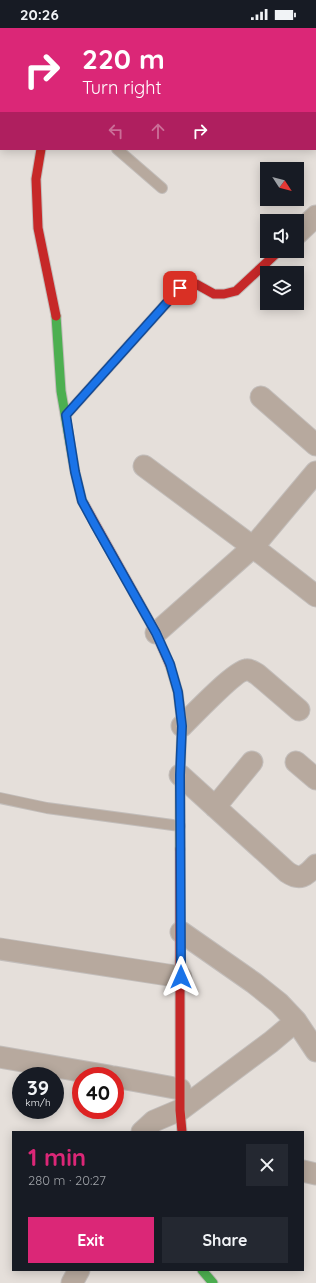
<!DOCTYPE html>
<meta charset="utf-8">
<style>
:root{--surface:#171b24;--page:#242831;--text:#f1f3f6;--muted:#9ea1a6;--accent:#db2777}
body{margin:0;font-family:Quicksand,sans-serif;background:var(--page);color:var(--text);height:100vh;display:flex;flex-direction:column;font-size:15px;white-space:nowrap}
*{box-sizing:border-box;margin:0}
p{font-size:13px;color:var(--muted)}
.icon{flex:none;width:22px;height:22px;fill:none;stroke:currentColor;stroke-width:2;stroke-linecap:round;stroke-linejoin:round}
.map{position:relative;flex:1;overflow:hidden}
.drawer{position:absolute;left:12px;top:1103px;width:292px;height:140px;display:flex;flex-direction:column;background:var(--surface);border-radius:0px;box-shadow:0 2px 10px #0003}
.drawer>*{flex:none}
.hud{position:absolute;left:0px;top:0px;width:316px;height:122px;box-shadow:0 2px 10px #0003;background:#db2777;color:#fff;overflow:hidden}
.needle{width:26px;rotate:126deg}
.controls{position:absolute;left:260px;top:134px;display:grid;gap:8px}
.controls a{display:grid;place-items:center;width:44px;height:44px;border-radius:0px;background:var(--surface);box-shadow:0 2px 10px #0003;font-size:20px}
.speed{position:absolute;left:12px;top:1039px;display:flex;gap:8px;font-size:20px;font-weight:700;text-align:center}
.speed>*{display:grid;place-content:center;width:52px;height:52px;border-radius:50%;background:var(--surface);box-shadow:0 2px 10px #0003;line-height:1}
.speed small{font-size:10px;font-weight:400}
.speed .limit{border:6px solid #d22;background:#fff;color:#111}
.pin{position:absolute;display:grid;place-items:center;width:34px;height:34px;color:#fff;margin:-17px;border-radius:8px;box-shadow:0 2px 6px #0006}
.me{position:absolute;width:44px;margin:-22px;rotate:0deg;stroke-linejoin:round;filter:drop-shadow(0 0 3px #0008)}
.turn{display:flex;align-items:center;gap:14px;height:84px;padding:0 16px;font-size:18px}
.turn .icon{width:52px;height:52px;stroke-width:2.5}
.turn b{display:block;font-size:28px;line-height:34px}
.lanes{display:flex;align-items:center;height:38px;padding:0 16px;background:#0003;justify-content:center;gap:20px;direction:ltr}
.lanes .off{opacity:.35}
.round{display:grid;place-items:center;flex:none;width:42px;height:42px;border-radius:0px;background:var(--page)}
.headline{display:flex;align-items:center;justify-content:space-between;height:68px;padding:0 16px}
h1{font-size:24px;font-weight:700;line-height:30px;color:var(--accent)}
.action{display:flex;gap:8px;margin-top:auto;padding:8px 16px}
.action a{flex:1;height:46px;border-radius:0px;background:var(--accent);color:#fff;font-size:16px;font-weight:700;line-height:46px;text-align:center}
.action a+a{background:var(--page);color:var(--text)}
.status{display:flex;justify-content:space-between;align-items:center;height:28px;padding:0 20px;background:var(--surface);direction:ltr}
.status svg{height:11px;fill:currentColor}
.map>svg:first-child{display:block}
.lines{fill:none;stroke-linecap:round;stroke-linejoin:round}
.lane-casing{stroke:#c2bdba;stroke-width:12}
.street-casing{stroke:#c2bdba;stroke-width:23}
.fast-casing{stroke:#c2bdba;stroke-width:11}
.slow-casing{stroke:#c2bdba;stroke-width:11}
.jam-casing{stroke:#c2bdba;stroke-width:11}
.lane{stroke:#b7a99e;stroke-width:10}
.street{stroke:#b7a99e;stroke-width:21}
.fast{stroke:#4caf50;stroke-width:9}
.slow{stroke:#ffc107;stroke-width:9}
.jam{stroke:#c62828;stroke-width:9}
.route-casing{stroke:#114b97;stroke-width:10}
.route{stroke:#1a73e8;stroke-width:7}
</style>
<div class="status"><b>20:26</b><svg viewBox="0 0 49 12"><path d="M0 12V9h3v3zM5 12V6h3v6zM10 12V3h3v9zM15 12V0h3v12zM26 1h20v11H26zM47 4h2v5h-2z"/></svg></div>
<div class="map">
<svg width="316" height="1255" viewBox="0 0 316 1255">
<rect width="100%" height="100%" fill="#e5dfda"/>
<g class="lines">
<g class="lane-casing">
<path id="lane" d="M117,121L162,160
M0,770L47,780L180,798"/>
</g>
<g class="street-casing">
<path id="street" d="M315,12L316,10
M297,206L316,188
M261,369L316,417
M144,438L253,519L316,444
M156,605L253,519L316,568
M182,698C192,688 235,643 246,642C250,641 253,644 257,646L299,682
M296,734L316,751
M180,747L287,844C300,853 306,848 316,837
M215,779L252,734
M181,904L254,955L279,975L296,993L316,1023
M0,921L181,949
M0,1029L109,1048
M115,1049L180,1061
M142,1104L154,1093L180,1082L271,1014L296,993
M303,1143L316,1146
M72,1255L79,1242"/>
</g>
<g class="fast-casing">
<path id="fast" d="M56,288L61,363L75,444L82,473L84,476
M202,1242L213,1255"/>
</g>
<g class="slow-casing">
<path id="slow" d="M65,0L66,1
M170,637L178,664L182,698L180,747V821"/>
</g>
<g class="jam-casing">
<path id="jam" d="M41,121L36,151L38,200L56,288
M66,387L180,260L188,255L196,256L214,266H224L236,263L279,223
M84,476L156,605L170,637
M180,821V1082L182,1104"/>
</g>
<use href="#lane" class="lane"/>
<use href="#street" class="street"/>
<use href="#fast" class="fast"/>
<use href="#slow" class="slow"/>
<use href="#jam" class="jam"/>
</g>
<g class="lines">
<g class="route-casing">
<path id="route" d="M180,260L66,387L75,444L82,473L95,497L156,605L170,636L178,664L182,698L180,747L181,949"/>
</g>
<use href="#route" class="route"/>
</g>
</svg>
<div class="controls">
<a><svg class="needle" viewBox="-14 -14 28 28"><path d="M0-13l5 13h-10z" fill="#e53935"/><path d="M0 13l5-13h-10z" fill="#9ea1a6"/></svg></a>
<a><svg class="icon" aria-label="sound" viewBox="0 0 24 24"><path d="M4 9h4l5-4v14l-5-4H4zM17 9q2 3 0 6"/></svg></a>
<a><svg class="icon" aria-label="layers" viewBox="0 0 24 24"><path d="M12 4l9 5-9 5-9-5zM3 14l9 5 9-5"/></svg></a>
</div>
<div class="speed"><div>39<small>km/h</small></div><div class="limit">40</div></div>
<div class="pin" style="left:180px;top:260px;background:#d93025"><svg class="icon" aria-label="arrive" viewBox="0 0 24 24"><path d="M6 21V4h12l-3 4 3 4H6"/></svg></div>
<svg class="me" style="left:181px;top:949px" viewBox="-20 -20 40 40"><path d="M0-17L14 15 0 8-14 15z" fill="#1a73e8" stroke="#fff" stroke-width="4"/></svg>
<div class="hud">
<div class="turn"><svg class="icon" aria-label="right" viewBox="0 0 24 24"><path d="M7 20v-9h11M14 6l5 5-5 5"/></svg><div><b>220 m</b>Turn right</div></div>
<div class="lanes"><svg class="icon off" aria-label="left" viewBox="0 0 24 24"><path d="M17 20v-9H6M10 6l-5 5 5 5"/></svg><svg class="icon off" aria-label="ahead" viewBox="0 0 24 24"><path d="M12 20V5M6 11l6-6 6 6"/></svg><svg class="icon" aria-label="right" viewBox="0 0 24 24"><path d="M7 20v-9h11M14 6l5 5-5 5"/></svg></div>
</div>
<section class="drawer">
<div class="headline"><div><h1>1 min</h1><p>280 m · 20:27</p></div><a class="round"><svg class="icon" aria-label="close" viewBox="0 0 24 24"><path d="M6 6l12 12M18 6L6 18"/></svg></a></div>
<div class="action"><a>Exit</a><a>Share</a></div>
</section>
</div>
